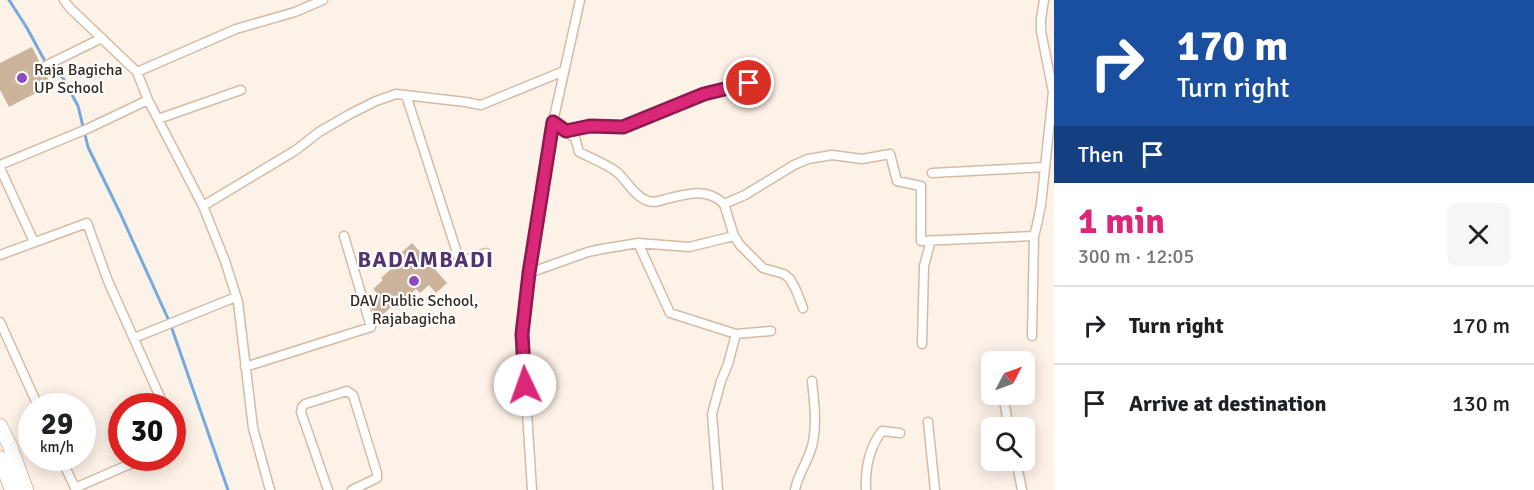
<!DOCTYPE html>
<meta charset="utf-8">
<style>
:root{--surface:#fff;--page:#f6f6f6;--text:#202124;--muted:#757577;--line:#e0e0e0;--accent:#db2777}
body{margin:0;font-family:Signika,sans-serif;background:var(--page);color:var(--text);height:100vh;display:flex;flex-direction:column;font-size:22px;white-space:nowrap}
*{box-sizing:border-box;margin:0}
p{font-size:20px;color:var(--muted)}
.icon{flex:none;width:33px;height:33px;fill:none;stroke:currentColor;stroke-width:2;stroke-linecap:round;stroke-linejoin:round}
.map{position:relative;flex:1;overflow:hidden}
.drawer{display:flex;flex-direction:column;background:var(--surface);width:480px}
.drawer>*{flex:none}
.top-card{background:#1a4fa0;color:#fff;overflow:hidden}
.needle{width:39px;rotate:49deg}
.tools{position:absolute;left:981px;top:351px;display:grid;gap:12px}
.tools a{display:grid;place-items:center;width:54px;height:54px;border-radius:9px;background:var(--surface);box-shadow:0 3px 15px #0003;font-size:30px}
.speed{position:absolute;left:18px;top:393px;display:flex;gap:12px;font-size:30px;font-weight:700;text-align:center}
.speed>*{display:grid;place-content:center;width:78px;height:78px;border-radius:50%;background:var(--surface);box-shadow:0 3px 15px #0003;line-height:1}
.speed small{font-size:15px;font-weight:400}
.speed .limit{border:9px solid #d22;background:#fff;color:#111}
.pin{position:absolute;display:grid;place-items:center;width:51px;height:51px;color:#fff;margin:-26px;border:3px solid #fff;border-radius:50%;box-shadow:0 2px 6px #0007}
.me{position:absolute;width:66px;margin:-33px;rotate:357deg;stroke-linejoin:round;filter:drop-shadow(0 0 4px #0008)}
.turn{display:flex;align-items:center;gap:21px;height:126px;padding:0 24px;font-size:27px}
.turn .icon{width:78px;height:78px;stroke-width:2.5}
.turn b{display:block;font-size:42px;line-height:51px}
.then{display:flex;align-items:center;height:57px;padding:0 24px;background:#0003;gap:12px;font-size:22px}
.round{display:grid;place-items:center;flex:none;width:63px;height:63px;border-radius:9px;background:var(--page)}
.overview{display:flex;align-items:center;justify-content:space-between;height:102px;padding:0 24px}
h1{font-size:36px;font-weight:700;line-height:45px;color:var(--accent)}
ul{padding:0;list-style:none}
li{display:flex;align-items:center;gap:18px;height:78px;padding:0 24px;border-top:2px solid var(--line)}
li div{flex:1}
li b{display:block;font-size:22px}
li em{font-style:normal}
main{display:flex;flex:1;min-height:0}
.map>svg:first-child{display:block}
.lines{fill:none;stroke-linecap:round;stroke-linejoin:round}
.stream{stroke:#76aadd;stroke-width:3}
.building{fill:#ccb39b}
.minor-casing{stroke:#d5bba4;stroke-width:11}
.primary-casing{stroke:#d5bba4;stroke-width:16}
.minor{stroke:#fff;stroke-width:8}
.primary{stroke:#fff;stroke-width:14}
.route-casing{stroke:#8e194d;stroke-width:15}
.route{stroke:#db2777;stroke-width:10}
.poi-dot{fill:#8d4dc2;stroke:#fff;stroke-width:2}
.labels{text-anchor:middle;stroke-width:4.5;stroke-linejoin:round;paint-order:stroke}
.poi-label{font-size:16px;fill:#372c23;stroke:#fff;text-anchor:start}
.district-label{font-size:22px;font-weight:bold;letter-spacing:1.5px;fill:#52346e;stroke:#fff}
</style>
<main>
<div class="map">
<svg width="1054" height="490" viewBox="0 0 1054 490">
<rect width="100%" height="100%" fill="#fdf2e8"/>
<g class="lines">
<path class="stream" d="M9,0L27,28L47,65L63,78L78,106L88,147L121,215L170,323L228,490"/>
</g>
<path class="building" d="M32,47L51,85L9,107L0,90V63Z
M412,243L447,283L436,293L429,285L420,293L416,289L400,303L398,301L379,318L373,311L370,303L379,295L373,289L383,280L381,278L405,256L402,252Z"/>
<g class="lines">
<g class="minor-casing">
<path id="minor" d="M64,0L70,8L137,72L148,100L203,206L225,261L238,302L253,428L270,490
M47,65L102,38
M137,72L236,29L295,12L323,0
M406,95L460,262L486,253
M158,119L241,90
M553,122L575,138L579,152C591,158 606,164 617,172C627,181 635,197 648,201C654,203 660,201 666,199C687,194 707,187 724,204L745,195L794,165L808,159L832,155L862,159L890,154L897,181L921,186V241L1034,236
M566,131L590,126L623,127L704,94L749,83
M0,165L87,129L148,100
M0,168L34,242
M932,173L1045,167
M724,204L734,236L740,245L763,268L784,274L790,279L796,290L803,308
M203,206L296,150L319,132L350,114L376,101L396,94L465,102L481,105L564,71
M638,243L670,313L736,334
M0,255L87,223L108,281L164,406
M529,273L588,252L602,249L638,243L689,247L734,236
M0,322L38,406
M1032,336L1034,236L1036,229L1041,205L1053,92L1041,31V19L1044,0
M134,338L236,297
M922,344L924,266L931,240
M245,367L371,327L344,236
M1004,401L1009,428
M928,422L935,490
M61,458L75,488L144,458
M1016,460L1022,490
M328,490L301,412L302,407L305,404L347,391L353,395L377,473V478L352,490
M532,490L522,334L529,273L553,122L580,0
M718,490L712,414L721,381L728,364L736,334L771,331
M795,490C798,473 810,459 813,442C817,422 814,401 812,381
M866,490C865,469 869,448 882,431L900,433"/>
</g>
<g class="primary-casing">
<path id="primary" d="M0,426L10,446L26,490
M0,458L12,490"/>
</g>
<use href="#minor" class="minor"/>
<use href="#primary" class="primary"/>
</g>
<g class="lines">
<g class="route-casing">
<path id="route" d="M525,385L522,334L529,273L553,122L566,131L590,126L623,127L704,94L749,83"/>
</g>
<use href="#route" class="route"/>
</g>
<g class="poi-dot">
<circle cx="22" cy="78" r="6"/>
<circle cx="414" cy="281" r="6"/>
</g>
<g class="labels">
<g class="poi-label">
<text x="34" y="75">Raja Bagicha<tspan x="34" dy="18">UP School</tspan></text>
<text x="414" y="306" text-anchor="middle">DAV Public School,<tspan x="414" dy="18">Rajabagicha</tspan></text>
</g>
<g class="district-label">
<text x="426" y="267">BADAMBADI</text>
</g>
</g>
</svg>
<div class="tools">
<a><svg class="needle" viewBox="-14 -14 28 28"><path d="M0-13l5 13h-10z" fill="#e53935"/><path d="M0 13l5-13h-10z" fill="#757577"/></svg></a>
<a><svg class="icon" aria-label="search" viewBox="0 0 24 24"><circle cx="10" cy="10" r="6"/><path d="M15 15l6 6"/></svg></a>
</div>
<div class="speed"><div>29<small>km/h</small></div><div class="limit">30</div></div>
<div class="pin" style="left:749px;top:83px;background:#d93025"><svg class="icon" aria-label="arrive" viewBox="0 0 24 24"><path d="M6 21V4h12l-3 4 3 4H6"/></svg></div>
<svg class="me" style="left:525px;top:385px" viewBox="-20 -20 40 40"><circle r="19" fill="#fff"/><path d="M0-13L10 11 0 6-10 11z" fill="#db2777"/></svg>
</div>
<section class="drawer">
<div class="top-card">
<div class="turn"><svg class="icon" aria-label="right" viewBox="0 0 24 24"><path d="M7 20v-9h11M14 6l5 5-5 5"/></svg><div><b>170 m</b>Turn right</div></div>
<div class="then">Then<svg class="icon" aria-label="arrive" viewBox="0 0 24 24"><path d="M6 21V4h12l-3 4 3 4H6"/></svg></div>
</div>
<div class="overview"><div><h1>1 min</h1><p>300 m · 12:05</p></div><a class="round"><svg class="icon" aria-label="close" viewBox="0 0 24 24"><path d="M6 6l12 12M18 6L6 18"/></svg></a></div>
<ul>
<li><svg class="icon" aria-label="right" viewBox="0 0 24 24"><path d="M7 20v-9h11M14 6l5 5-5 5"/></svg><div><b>Turn right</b></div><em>170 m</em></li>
<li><svg class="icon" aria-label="arrive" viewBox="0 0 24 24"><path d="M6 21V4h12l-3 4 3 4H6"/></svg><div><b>Arrive at destination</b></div><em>130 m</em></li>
</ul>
</section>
</main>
